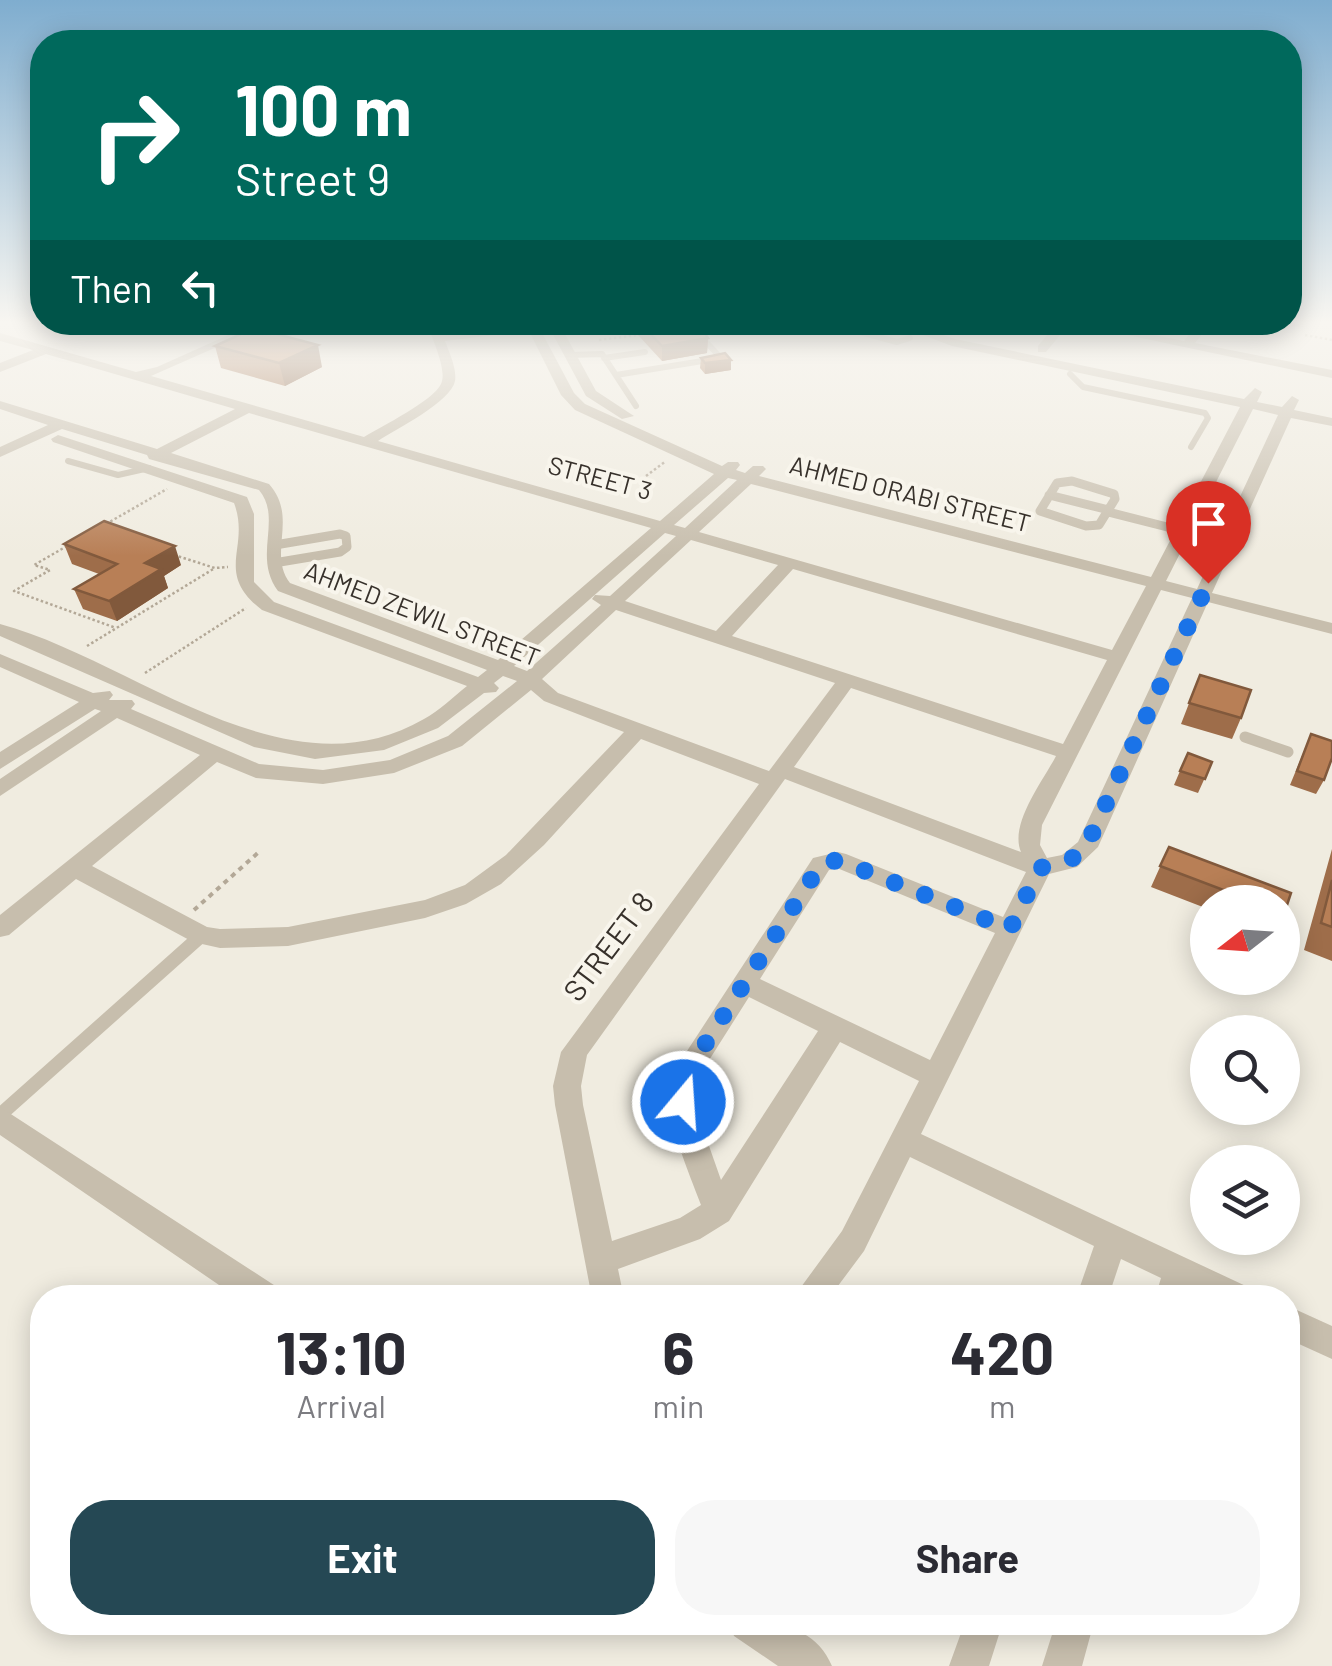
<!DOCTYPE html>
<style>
:root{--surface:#fff;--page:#f7f7f7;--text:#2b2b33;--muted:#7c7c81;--accent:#254854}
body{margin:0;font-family:Barlow,sans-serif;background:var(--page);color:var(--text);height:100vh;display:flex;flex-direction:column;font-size:38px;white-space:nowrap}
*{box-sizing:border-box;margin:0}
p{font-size:32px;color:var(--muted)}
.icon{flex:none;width:55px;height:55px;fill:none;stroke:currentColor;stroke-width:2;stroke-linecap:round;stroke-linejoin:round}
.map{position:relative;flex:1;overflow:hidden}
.details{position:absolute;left:30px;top:1285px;width:1270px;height:350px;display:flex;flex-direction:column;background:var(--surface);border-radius:40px;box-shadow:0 5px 25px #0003}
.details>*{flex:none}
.guide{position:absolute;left:30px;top:30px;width:1272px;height:305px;border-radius:40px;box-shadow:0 5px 25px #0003;background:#00695c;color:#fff;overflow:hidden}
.needle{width:65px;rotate:253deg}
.buttons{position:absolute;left:1190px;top:885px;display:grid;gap:20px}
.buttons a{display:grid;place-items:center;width:110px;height:110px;border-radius:50%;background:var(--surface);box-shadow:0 5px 25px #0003;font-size:50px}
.pin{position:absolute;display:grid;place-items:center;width:85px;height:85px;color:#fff;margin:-102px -42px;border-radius:50% 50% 50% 0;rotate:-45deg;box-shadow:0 0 10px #0007}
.pin .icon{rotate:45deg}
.me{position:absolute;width:110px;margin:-55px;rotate:18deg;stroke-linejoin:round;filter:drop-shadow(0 0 8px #0008)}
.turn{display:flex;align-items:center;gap:35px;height:210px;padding:0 40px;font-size:45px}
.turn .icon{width:130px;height:130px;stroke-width:2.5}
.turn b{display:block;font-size:70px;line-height:85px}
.then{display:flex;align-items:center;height:95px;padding:0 40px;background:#0003;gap:20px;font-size:38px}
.eta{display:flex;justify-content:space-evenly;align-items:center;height:170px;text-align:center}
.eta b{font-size:60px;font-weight:700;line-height:70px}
.button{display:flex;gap:20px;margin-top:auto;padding:20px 40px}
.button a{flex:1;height:115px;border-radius:40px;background:var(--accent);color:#fff;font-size:40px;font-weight:700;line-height:115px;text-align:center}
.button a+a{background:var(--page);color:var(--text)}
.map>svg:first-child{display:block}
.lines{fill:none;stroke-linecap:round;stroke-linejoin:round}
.path-far1{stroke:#b3a897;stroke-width:2.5;stroke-dasharray:2.5 2.5;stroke-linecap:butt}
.path{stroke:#b3a897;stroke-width:4;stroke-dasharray:5 5;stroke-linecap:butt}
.lane-far3{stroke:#c7bead;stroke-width:6}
.lane-far2{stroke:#c7bead;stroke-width:9}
.lane-far1{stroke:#c7bead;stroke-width:11}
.lane{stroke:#c7bead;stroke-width:14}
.street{fill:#c7bead;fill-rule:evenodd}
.wall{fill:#9e6d4a}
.shaded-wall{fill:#81593c}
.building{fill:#b87f56;stroke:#81593c;stroke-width:2.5}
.route{stroke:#1a73e8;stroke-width:18;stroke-dasharray:0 32.4}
.labels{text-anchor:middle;stroke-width:8;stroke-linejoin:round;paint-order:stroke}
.far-street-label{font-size:25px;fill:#37312b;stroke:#f8f5ec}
.street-label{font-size:30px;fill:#37312b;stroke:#f8f5ec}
</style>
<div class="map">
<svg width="1332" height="1666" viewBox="0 0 1332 1666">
<rect width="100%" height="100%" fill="#f0ece0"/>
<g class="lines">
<path class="path-far1" d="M698,326L719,323
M1305,335L1332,340
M599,340L639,335
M646,476L666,461
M106,524L167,489
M67,546L34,565L50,570L14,591L116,628
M174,555L215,568L228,567
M87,646L215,568
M145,673L246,608"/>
<path class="path" d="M194,910L260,851"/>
<path class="lane-far3" d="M868,325L856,331L897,342L910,338
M570,355L602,354L636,406
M604,358L645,352
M1070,374L1083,387L1205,413L1208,418L1191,447
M616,375L721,358L707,343
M68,461L118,475L149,468
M1061,482H1077"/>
<path class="lane-far2" d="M1072,481L1114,494L1115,499L1099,525L1086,526L1040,511L1057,483Z
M1049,495L1109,510
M1108,512L1183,531
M274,563L340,552L347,547L346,536L340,534L275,545"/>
<path class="lane-far1" d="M1245,737L1288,752"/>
<path class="lane" d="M0,1115L202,935"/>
<path class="street" d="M255,323H271L151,376L364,437C382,426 433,401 441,384C448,370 431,337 427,323H439L442,334L525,323H559L596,391L634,416L622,419L586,396L549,327L540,329L574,393L585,404L722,466L728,462H738L740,465L736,470L745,473L753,466H763L766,469L759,476L1151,577L1240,407L952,346L891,323H909L955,339L1244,399L1255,388L1262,392L1257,402L1282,407L1292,396L1299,400L1294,410L1332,418V426L1291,418L1212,593L1332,623V634L1208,602L1098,847L1077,867L1049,874L921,1134L1248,1287L1253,1298H1201L1189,1291L1187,1298H1155L1161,1278L1121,1259L1108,1298H1076L1094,1246L910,1157L864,1251L829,1298H793L842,1231L919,1081L840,1042L729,1221L700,1239L618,1269L624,1298H592L555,1105L553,1086L561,1052L759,784L641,739L544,845L501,884L466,904L425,918L288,946L220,948L193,942L76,879L9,935L0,937V915L200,755L117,718L0,796V779L101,711L95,709L0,769V752L79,702L0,667V654L93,693L110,691L113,695L109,700H132L135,704L131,709L259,764L323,770L390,760L448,736L517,681L503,676L494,683L499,688L496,692L484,693L438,728L384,750L315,759L254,747L0,636V624C132,659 285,800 424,719C439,711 453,697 467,686L262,610C213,572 251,548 234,503L53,442L51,439L58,435L247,497L254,514V582L274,602L478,677L487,670L278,591C252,556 283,519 259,490L149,459L147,455L62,429L0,457V447L48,425L0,409V401L157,449L235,409L46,354L0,372V363L33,350L0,341V333L136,372L157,367ZM529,331L561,395L575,410L714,474L660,521L378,441C396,429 451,402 455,381C457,368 449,352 445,341ZM1253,409L1278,415L1197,589L1166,581ZM249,413L651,528L498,660L290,583C267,553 299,518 269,484L171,453ZM728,478L737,480L685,528L674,525ZM751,484L1146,586L1112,650L699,532ZM665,533L676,536L610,596L595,595L592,599L601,605L527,671L514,666ZM691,540L778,565L716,631L625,601ZM793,569L1107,660L1063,744L732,636ZM1161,590L1192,598L1078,842L1062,855L1047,858L1040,845L1042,825ZM616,610L835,683L769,771L558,693L542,679ZM851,688L1056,756C1043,781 1009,824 1021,852L794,767ZM531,690L544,701L624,732L506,855L465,885L425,900L288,927L220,929L207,927L92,866L217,762L256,778L323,784L394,773L462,746ZM785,779L1026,872L1003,917L846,854L838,852L813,858L672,1074C665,1121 685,1162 701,1205L680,1218L612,1241L583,1105L581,1086L587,1055ZM837,868L995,933L930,1060L760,979L829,870ZM749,997L818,1031L721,1180L702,1126L699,1076Z
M1057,323H1070L1046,352H1038V346Z
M1070,323H1095L1184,341L1198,323H1211L1195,343L1332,370V378Z
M1243,323H1308L1282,330Z
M0,1107L277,1287L282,1298H238L0,1135Z
M1288,1306L1332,1326V1359L1288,1339Z
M729,1622C769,1622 814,1622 832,1666H778L734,1636Z
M965,1622H1003L989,1666H949Z
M1056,1622H1094L1082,1666H1042Z"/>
</g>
<path class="wall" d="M627,323H698L708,338L707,353L662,361Z
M215,346L322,367L285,386L221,368Z
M701,358L731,370L705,374L700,368Z
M64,544L181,565L164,576L168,588L117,621L83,609L74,589L99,574L72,564Z
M1200,675L1241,718L1232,739L1181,724Z
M1311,734L1324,780L1316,794L1290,785Z
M1212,762L1198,793L1174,785L1180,771Z
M1169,847L1291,893L1282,916V902H1208V909L1151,887Z
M1332,849V961L1304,950Z"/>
<path class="shaded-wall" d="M708,338L707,353L662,361V346Z
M318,345L322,367L285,386L279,363Z
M731,360V370L705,374V363Z
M175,546L181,565L164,576L168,588L117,621L109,601L145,563Z"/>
<path class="building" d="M640,323H698L708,338L662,346Z
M254,328L318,345L279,363L215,346Z
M725,353L731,360L705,363L701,358Z
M104,521L175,546L145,563L161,569L109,601L74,589L117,564L64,544Z
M1200,675L1251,690L1241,718L1189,703Z
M1311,734L1332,741V758L1324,780L1297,771Z
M1188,753L1212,762L1205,779L1180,771Z
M1169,847L1291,893L1284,914L1282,902H1255L1160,866Z
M1332,880V927L1321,923Z"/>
<linearGradient id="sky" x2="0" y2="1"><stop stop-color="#7fadcf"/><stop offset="0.58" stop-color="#f8f6f1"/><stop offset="1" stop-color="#f8f6f1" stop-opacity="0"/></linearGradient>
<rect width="1332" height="556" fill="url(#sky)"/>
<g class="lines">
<path class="route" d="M683,1102L686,1074L821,864L838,860L1010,929L1040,868L1069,861L1086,847L1208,583"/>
</g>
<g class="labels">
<g class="far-street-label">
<text transform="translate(600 478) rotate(15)" y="9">STREET 3</text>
<text transform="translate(910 494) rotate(14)" y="9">AHMED ORABI STREET</text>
<text transform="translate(422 614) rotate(21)" y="9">AHMED ZEWIL STREET</text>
</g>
<g class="street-label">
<text transform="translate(609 947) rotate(-53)" y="10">STREET 8</text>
</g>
</g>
</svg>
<div class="buttons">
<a><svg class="needle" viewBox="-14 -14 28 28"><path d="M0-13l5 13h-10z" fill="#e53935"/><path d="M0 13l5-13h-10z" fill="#7c7c81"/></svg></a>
<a><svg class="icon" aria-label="search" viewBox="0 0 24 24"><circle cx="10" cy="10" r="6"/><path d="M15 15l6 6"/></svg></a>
<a><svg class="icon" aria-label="layers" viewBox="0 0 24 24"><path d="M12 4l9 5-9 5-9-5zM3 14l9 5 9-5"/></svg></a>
</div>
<div class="pin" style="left:1208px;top:583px;background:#d93025"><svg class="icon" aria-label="arrive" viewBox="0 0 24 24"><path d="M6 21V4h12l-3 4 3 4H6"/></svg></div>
<svg class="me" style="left:683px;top:1102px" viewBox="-20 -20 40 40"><circle r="17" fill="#1a73e8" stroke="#fff" stroke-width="3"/><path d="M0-11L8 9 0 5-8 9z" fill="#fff"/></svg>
<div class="guide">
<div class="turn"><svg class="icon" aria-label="right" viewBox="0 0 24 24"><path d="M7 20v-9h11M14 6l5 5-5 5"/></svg><div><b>100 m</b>Street 9</div></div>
<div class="then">Then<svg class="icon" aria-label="left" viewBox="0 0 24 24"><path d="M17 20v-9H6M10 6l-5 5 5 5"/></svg></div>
</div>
<section class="details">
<div class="eta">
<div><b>13:10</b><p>Arrival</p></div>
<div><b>6</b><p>min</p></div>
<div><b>420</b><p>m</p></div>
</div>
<div class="button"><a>Exit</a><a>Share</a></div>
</section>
</div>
